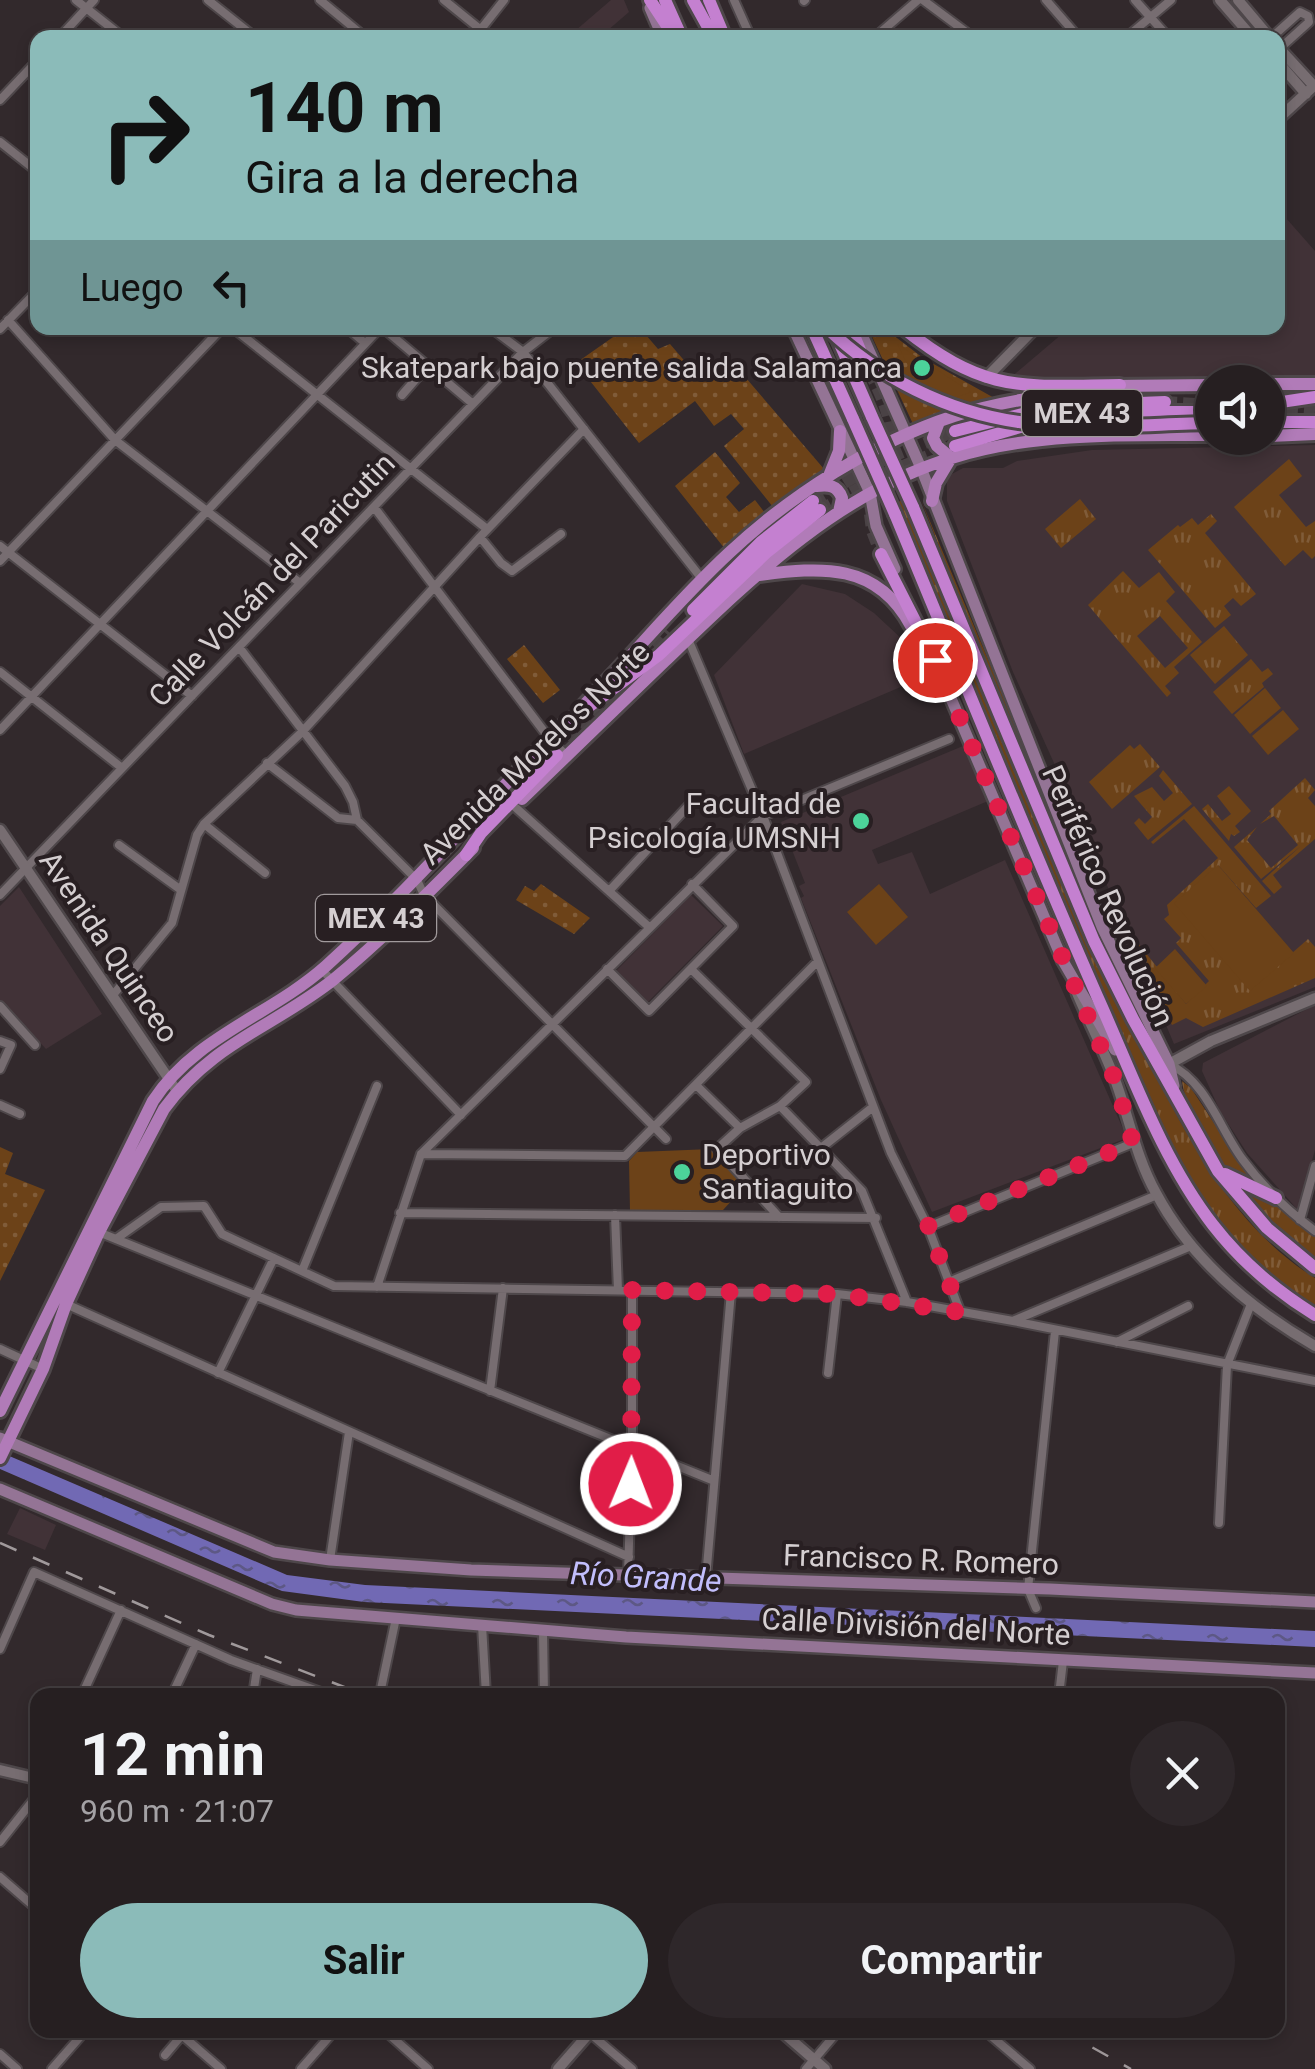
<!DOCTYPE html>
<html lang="es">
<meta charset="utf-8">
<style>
:root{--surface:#261f21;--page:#2e272a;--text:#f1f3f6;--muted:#a4a2a5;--line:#423d3f;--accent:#8bbbb9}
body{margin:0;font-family:Roboto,sans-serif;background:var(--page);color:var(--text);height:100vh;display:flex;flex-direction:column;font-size:38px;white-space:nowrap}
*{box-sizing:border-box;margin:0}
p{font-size:32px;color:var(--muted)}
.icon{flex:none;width:55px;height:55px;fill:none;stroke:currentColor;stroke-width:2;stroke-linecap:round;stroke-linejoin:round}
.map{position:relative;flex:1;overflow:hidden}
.drawer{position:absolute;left:30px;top:1688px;width:1255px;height:350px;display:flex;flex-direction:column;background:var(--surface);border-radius:20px;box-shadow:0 5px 15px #0003,0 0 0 2px var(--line)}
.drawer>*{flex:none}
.top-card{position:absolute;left:30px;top:30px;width:1255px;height:305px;border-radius:20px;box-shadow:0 5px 15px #0003,0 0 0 2px var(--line);background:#8bbbb9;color:#111;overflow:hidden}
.tools{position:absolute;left:1195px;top:365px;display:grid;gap:20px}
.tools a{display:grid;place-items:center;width:90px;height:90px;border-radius:50%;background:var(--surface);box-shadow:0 5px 15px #0003,0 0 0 2px var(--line);font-size:50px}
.pin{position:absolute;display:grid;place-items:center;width:85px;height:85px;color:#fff;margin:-42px;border:5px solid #fff;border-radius:50%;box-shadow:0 2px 10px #0007}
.me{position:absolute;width:110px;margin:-55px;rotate:1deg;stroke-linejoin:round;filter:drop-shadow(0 0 8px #0008)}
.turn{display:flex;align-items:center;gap:35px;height:210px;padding:0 50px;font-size:45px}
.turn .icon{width:130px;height:130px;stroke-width:2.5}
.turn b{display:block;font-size:70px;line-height:85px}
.then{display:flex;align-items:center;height:95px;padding:0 50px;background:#0003;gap:20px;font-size:38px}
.round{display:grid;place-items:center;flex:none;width:105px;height:105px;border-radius:52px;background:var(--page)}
.headline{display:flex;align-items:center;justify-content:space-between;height:170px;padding:0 50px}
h1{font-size:60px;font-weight:700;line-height:75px}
.primary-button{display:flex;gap:20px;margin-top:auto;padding:20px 50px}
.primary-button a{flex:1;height:115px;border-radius:60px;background:var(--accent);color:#111;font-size:40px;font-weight:700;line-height:115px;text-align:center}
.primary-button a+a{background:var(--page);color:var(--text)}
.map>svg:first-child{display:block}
.built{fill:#413237}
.grass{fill:url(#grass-tufts);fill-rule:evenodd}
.park{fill:url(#park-dots)}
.pitch{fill:#6c4218}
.water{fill:url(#water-ripples)}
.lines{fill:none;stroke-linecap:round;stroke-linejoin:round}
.trunk-tunnel{stroke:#4a4245;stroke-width:12;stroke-dasharray:12 6;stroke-linecap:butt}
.minor-casing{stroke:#4e474a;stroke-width:12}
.tertiary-casing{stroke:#4e474a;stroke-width:15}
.secondary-casing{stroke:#4e474a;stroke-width:16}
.primary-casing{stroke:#4e474a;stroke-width:18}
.trunk-casing{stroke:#4e474a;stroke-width:18}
.minor{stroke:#776d71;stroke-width:8}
.tertiary{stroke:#776d71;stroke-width:10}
.secondary{stroke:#947495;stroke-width:11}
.primary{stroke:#b17bb8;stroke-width:12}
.trunk{stroke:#c480d0;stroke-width:12}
.rail{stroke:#a0999b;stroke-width:2.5;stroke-dasharray:18 18;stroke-linecap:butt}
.trunk-bridge-casing{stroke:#4e474a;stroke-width:18;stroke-linecap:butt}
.trunk-bridge{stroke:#c480d0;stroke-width:12}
.route{stroke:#e11d48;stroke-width:18;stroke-dasharray:0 32.4}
.poi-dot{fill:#4cd39a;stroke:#281f22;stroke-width:4}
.labels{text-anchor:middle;stroke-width:8;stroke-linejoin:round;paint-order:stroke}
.shield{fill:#281f22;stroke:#a19a9c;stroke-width:2.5}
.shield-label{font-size:28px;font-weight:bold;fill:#d5cfd1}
.poi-label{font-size:30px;fill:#d5cfd1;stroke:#281f22;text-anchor:end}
.street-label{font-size:30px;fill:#d5cfd1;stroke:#281f22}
.water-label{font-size:32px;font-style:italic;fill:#c2befc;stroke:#281f22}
</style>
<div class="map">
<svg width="1315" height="2069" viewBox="0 0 1315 2069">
<defs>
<pattern id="grass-tufts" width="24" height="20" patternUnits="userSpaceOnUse" patternTransform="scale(2.5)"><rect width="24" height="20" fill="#6c4218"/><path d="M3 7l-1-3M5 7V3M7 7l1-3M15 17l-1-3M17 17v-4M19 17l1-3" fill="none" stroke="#805c39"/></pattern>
<pattern id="park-dots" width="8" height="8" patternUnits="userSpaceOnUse" patternTransform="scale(2.5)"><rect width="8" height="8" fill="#6c4218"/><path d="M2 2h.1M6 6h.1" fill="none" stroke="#805c39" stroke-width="1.8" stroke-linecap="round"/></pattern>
<pattern id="water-ripples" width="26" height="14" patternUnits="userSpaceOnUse" patternTransform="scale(2.5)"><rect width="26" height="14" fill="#7169b4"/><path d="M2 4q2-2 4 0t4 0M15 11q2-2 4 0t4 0" fill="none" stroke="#5d5885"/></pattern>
</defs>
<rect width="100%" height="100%" fill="#32292c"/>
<path class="built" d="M611,0H624L629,12L600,37H568Z
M1278,209L1315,251V376L1010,378L1069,328H1278Z
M1315,445V987L1174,1044L1077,814L1013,672L947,501V481L952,474L963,468H1003L1017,461L1092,450Z
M802,584L845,594L874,613L903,640L924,677L744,754L714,675Z
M963,746L988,801L872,850L878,864L912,852L930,894L1005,860L1127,1138L932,1212L881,1100L801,898L804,896L799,886L805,883L781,822Z
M19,887L102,1014L46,1049L0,1000V906Z
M691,895L723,926L647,1003L615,972Z
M1315,1005V1150L1298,1210L1247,1153L1220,1111L1202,1071L1203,1063Z
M20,1508L56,1525L45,1550L7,1534Z"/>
<path class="grass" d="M1289,459L1302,476L1279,495L1306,527L1315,521V556L1312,559L1303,550L1285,566L1234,507Z
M1080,499L1096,519L1061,548L1045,529Z
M903,500C974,674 1042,849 1126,1016C1175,1112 1221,1219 1315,1278V1305C1258,1271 1212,1221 1179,1163L1086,957L898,502Z
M921,500L1059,828L1093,923L998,698Z
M1211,514L1217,521L1205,533L1256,594L1241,606L1233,598L1224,606L1231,615L1215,628L1148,550L1178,525L1180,527L1192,518L1198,525Z
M1123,571L1139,588L1159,572L1175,592L1166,601L1202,642L1174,667L1179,673L1165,686L1171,693L1167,697L1088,605ZM1160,616L1188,648L1165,668L1137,636Z
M1224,626L1248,655L1215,684L1190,655Z
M1251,659L1262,672L1268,668L1273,674L1262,683L1264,687L1232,714L1213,692Z
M1140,744L1160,767L1112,809L1089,782L1130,745L1134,749Z
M1163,770L1192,804L1148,840L1134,823L1139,818L1145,824L1152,817L1134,796L1152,787L1164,801L1173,793L1159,776Z
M1305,778L1315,790L1308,798L1315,806V839L1273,875L1282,887L1274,894L1262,881L1301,846L1261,879L1234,847L1257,827L1247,840L1271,868L1298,845L1274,816L1260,824L1271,814L1269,811Z
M1229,786L1251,811L1235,826L1240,832L1234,836L1231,834L1229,841L1202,809L1208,804L1222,821L1231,814L1217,796Z
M1194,806L1271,896L1256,908L1218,865L1250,990L1308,939L1315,947V978L1203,1027L1186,1018L1172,1025L1134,947L1138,943L1186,1004L1209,981L1176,943L1181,938L1164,919L1169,915L1167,905L1218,858L1184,819L1153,844L1151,842Z
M1182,1081L1191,1088L1256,1187C1246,1180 1232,1174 1223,1166C1207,1151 1184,1102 1182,1081Z
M1234,1182L1272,1202L1315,1237V1260L1288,1240Z"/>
<path class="park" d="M626,328H647L646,335L658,349L670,344L694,372L710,374L714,379L734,364L824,469L773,507L724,446L744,429L731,414L714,426L695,401L639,443L576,363Z
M868,328H884L923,358L996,399L914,426Z
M715,452L740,483L726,497L739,512L755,500L765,513L725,549L675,486Z
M524,645L560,690L543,703L507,659Z
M541,884L590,918L574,934L516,900L525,886L534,891Z
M0,1147L13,1153L5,1174L45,1190L0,1281Z"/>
<path class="pitch" d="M897,344L971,392L930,407Z
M1265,688L1281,708L1250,734L1234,715Z
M1283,710L1299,729L1268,755L1252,736Z
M1218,865L1294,953L1250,991L1174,903Z
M879,884L908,917L876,945L847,912Z
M1175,949L1207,986L1186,1004L1155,968Z
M712,1149L747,1184L723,1210L630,1211L629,1161L637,1152Z"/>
<path class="water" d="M0,1452L287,1575L365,1585L1315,1631V1647L364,1602L282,1591L0,1469Z"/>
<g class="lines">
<path class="trunk-tunnel" d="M862,355C873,382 899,421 887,449
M1165,402L1212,405
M1268,408L1315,411
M813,501L883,460L955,431
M820,510L888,472L948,448
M870,514L872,531L881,554
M644,662L670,633
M557,755L617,691"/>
<g class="minor-casing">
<path id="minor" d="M76,0L124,38
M208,0L256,38
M320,0L366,38
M444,0L491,38
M734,0L751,38
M923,0L974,38
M1046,0L1079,38
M1135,0L1169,38
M804,1L805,0
M1128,36L1171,0
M59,38L94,0
M474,38L504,0
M874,38L918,0
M1271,38L1300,12L1308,16L1309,22L1278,50
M0,100L38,60
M0,142L38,172
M8,320L115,440L300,583
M233,328L487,529
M347,328L365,343
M383,328L473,404
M491,328L523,352L702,579
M0,329L38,290
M402,395L429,364
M374,507L549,738L567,756
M480,537L501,563L512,571L561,534
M0,546L192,696
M0,561L222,328
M688,639L763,816L891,1153L928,1227L960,1311
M239,647L345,786L353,802L357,820
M0,672L122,768
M0,730L380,328
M267,763L338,818L357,820L417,880L424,895L666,1139
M515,807L649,927
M204,824L265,873
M119,845L181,890
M610,890L690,804
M0,895L523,352L554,328
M607,969L649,1011L733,926L692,884
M691,969L806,1082L780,1106L740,1128L717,1149L779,1217
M322,970L461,1115
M113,995L172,923L197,835L204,824L302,732L480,537L584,429
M0,1006L35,1045
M0,1041L11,1045L0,1069
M1169,1064C1207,1082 1219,1128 1243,1160C1263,1187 1288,1211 1315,1231
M696,1085L740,1128
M0,1105L20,1114
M780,1106L862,1191L907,1302
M821,1148L873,1107
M421,1154L625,1156L818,961
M400,1213L876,1218
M615,1215L618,1290
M1300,1220L1315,1166
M928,1227L1133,1143
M96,1231L712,1480
M116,1239L161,1207L204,1206L222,1234L334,1286L837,1294L907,1302L1013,1321L1315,1381
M302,1271L377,1086
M951,1281L1157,1195
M377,1287L421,1154L763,816L949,739
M66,1304L629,1557
M1015,1320L1191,1246
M1117,1342L1188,1306
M0,1349L43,1369
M218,1373L274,1258
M828,1373L837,1294
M490,1391L503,1288
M1219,1523L1227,1365L1251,1304
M330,1560L349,1432
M628,1575L632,1448V1290
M706,1578L731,1292
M1036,1608L1028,1589L1055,1331
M482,1625L486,1695
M543,1630L544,1695
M0,1649L34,1572L231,1660L329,1695
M82,1695L121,1610
M172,1695L196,1644
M253,1695L257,1669
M395,1695L381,1689L396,1618
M1059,1695L1063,1661
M0,1842L38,1794
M0,1877L38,1910
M176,2030L221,2069
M384,2030L428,2069
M586,2030L632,2069
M984,2030L1030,2069
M0,2054L17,2069
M165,2055L182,2035
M52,2069L86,2030
M301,2069L335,2030
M806,2069L839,2030"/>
</g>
<g class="tertiary-casing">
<path id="tertiary" d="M1220,0L1253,38
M1238,0L1270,38
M1278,47L1314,86
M1278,62L1306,94
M1278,119L1315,85
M986,378L1035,328
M0,830L177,1091
M1077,993C1090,1024 1106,1054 1117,1085C1130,1122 1137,1159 1156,1193C1191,1259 1251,1309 1315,1346
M1169,1064L1211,1041L1315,998
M0,1770L38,1779
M780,2030L825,2069
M558,2069L592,2030"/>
</g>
<g class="secondary-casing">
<path id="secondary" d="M650,8L663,38
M793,328L870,493L876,526L895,569
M859,328L921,468L1102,927L1169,1064L1174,1086
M944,682L1063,961L1115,1050
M0,1438L274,1552L330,1560L471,1570L1050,1589L1315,1602
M0,1489L272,1604L296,1610L626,1637L1315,1673"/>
</g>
<g class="primary-casing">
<path id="primary" d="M1268,384H1315
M1113,386L1212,385
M1268,436L1315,434
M829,476L839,451L840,431
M816,486C828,485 837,484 842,498L839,512
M932,501L936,483L951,458L937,446L933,438L939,422
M759,575C821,567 877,562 911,626
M925,652L947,688
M582,707C632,657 677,601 729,553C792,494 872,443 954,416C998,402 1043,396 1088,390
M522,799C570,753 617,707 665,661C750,579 839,491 955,457C1036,432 1128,435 1212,435
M0,1411L153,1101C195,1036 270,1016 326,966C412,888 486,801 568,721
M0,1458L43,1369L66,1304L99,1232L164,1109C212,1043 273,1027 333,980C382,940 428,893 473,848"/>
</g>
<g class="trunk-casing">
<path id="trunk" d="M650,0L673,35
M665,0L682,38
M693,0L714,38
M709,0L725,38
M812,328L853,419
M851,328L860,350
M903,328C986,394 1020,386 1120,385
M837,337L872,417
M1114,404L1165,402
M1268,404L1315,397
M1268,422H1315
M955,431L1050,407L1084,405
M955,446L1058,416L1088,412H1212
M913,507L1094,941L1133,1019L1218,1171L1267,1228L1315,1268
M895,514C962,675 1027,837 1097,996C1132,1073 1161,1158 1213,1225C1241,1261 1276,1291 1315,1315
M881,554L935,660
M693,610L761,542L813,501
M560,728L659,655L767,552L820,510
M466,855L481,833L557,755
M1225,1174L1276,1198"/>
</g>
<use href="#minor" class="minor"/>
<use href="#tertiary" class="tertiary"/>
<use href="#secondary" class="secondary"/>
<use href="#primary" class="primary"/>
<use href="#trunk" class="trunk"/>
<path class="rail" d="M0,1543L209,1635L365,1695
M1061,2030L1131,2069"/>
<g class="trunk-bridge-casing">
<path id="trunk-bridge" d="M827,328C878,377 947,412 1019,422C1082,431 1149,424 1212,423
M872,417L913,507
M853,419L895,514"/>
</g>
<use href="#trunk-bridge" class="trunk-bridge"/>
</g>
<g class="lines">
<path class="route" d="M631,1484L632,1290L837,1294L960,1312L928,1226L1133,1143L1116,1082L935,660"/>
</g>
<g class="poi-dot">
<circle cx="922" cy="368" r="10"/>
<circle cx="861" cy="821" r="10"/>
<circle cx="682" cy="1172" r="10"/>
</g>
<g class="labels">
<g class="shield">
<rect x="1022" y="390" width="120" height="46" rx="8"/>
<rect x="316" y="895" width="120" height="46" rx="8"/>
</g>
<g class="shield-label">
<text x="1082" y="423">MEX 43</text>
<text x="376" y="928">MEX 43</text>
</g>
<g class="poi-label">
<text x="902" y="378">Skatepark bajo puente salida Salamanca</text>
<text x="841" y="814">Facultad de<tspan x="841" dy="34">Psicología UMSNH</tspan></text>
<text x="702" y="1165" text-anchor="start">Deportivo<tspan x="702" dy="34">Santiaguito</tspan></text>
</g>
<g class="street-label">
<text transform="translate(272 580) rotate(-46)" y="10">Calle Volcán del Paricutin</text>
<text transform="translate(535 753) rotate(-44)" y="10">Avenida Morelos Norte</text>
<text transform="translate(1108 896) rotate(66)" y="10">Periférico Revolución</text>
<text transform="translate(109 947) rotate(56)" y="10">Avenida Quinceo</text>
<text transform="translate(921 1560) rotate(2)" y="10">Francisco R. Romero</text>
<text transform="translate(916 1627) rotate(3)" y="10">Calle División del Norte</text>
</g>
<g class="water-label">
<text transform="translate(646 1577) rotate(3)" y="11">Río Grande</text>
</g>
</g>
</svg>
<div class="tools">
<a><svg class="icon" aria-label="sound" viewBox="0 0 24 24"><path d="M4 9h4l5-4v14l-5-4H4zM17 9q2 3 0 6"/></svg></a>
</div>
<div class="pin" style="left:935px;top:660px;background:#d93025"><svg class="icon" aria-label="arrive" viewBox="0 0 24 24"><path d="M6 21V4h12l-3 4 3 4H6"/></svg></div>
<svg class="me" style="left:631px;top:1484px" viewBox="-20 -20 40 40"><circle r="17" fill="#e11d48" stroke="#fff" stroke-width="3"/><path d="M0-11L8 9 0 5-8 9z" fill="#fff"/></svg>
<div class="top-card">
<div class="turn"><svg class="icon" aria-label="right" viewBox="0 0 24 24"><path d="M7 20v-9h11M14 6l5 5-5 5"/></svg><div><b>140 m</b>Gira a la derecha</div></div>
<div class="then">Luego<svg class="icon" aria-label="left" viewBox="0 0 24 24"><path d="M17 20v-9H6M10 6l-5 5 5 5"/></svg></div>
</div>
<section class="drawer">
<div class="headline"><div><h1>12 min</h1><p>960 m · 21:07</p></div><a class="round"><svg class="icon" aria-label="close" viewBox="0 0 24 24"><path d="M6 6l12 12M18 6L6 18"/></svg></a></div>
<div class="primary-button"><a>Salir</a><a>Compartir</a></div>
</section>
</div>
